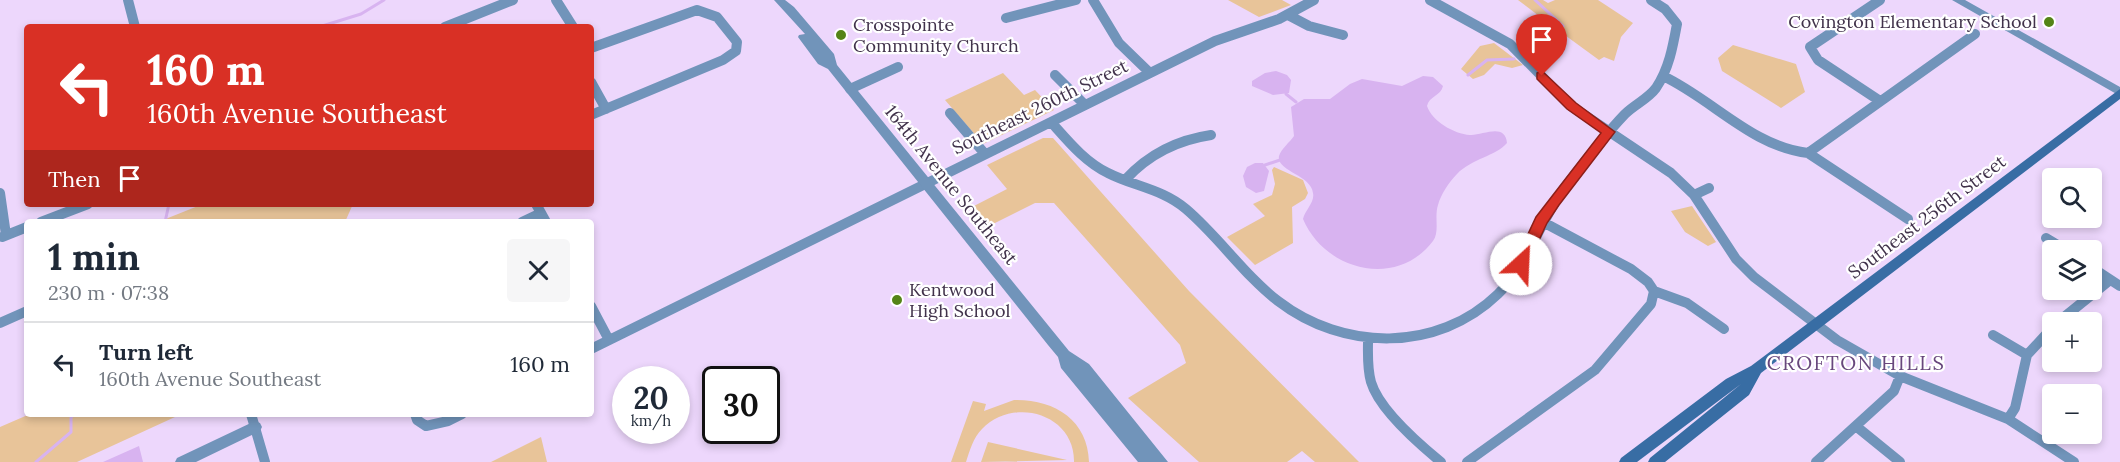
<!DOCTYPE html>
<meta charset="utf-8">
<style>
:root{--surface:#fff;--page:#f6f6f7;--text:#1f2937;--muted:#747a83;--line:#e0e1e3}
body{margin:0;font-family:Lora,serif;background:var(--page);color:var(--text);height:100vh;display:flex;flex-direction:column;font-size:22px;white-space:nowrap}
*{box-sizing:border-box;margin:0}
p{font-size:20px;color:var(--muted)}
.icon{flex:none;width:33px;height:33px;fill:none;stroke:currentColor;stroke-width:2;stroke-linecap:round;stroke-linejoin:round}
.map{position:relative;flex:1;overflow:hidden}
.panel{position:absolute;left:24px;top:219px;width:570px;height:198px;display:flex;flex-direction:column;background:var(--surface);border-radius:6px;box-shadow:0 3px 9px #0003}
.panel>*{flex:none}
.banner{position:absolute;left:24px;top:24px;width:570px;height:183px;border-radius:6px;box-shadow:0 3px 9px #0003;background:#d93025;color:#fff;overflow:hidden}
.fabs{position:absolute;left:2042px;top:168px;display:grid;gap:12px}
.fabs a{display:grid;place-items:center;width:60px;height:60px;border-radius:6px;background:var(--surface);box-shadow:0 3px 9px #0003;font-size:30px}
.speed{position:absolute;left:612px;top:366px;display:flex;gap:12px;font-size:30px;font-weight:700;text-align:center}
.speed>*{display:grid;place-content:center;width:78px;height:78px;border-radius:50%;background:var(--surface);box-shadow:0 3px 9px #0003;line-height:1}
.speed small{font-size:15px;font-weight:400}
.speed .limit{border:3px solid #111;border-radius:9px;background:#fff;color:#111}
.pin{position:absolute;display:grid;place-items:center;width:51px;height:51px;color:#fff;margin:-62px -26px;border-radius:50% 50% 50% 0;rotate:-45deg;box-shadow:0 0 6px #0007}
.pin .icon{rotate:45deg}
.me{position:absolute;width:66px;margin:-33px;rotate:25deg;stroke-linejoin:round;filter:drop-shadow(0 0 4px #0008)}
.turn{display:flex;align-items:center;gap:21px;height:126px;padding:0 24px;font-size:27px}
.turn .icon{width:78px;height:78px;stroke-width:2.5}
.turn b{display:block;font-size:42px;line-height:51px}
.then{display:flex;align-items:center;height:57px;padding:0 24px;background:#0003;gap:12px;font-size:22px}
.round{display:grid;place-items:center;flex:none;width:63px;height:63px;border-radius:6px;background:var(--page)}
.summary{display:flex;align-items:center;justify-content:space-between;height:102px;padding:0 24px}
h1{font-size:36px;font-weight:700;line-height:45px}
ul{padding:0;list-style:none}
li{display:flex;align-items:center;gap:18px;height:84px;padding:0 24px;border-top:2px solid var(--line)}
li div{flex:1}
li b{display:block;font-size:22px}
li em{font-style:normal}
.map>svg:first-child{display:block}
.green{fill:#e8c499}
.water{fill:#d8b3f0}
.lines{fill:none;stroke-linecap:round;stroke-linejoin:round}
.stream{stroke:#d8b3f0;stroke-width:3}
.minor{stroke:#7194ba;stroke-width:10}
.tertiary{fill:#7194ba;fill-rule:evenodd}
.secondary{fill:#386da4;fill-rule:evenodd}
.route{fill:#d93025;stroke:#8d1f18;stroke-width:1.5}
.poi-dot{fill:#548417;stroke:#fff;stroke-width:2}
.labels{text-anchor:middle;stroke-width:4.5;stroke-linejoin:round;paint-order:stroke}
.poi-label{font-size:18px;fill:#41324b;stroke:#fff;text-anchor:start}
.street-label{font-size:18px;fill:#41324b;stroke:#fff}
.neighbourhood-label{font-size:20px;letter-spacing:1.5px;fill:#68477d;stroke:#fff}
</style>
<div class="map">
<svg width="2120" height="462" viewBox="0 0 2120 462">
<rect width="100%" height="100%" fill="#edd7fc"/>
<path class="green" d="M1228,0H1282L1291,5L1259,17Z
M1518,0H1543L1548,3L1555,0H1598L1633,23L1621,37L1614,61L1604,57L1599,60L1562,33L1538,59L1522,45L1526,37L1540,30L1543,19Z
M1494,43L1523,65L1512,68L1495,64L1484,75L1473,79L1461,69L1480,46Z
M1733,45L1796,64L1805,92L1781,108L1722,71L1718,58Z
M1003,73L1024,95L1035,90L1054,110L983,144L945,100Z
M1043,138H1053L1189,291L1359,462H1315L1302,451L1287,462H1199L1128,398L1186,363L1180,345L1054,203H1035L989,226L972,207L1007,189L987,165Z
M1274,167L1303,180L1308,193L1305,199L1292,207L1293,243L1255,265L1227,237L1265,216L1253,204L1272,195L1275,184L1272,170Z
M203,204H353L345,222H158Z
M1692,206L1716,242L1708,246L1685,232L1671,211Z
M1014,400C1054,399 1088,420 1089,462H1074C1075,414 1014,396 982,429C973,438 970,450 966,462H951L973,401L986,404L984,411Z
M30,414H174L175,417L77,462H0V427Z
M541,437L547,462H491Z
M988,442L1067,460L981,462Z"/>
<path class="water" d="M1276,71L1287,75L1291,80L1289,93L1273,95L1252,86V81L1265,73Z
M1423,76L1433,77L1443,86C1441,96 1429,96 1427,106C1432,121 1454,134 1470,135C1482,136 1505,122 1507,143C1496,156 1471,159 1457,174C1449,182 1441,194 1438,205C1434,217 1440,231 1433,241C1397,289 1325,271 1303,219C1305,210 1315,202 1313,193C1311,175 1276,171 1279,156C1281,149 1290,142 1294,136L1291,107L1304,99H1330L1350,84L1362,79L1402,86Z
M1255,163H1263L1269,171L1264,191L1256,193L1246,187L1243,176L1247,167Z
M139,446L143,462H103Z"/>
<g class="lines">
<path class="stream" d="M319,27L361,14L384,0
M1533,52L1536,50L1537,39L1558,32L1563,26L1535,0
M1468,75L1487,60L1514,59
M1286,94L1296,102
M1265,165L1280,160
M165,222L169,204
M36,462L71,432V417L75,414"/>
<path class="minor" d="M128,0L135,27
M556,0L573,27
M1093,0L1119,43L1150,73
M1430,0L1510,44L1571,106L1671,173L1694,195L1736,259L1754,277L1837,340L1900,376L2008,419L2074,462
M1880,0L1810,47L1818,60L1880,101
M1290,16L1309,26L1343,35
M1006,18L1076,0
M445,27L513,0
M591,48L697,10L717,17L737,42L736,51L723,60L591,115
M1055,75L1085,105
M1663,76C1712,99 1753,147 1808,153L1908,219
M591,82L606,109
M850,89L898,67
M950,113L985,154
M1051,122C1068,141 1085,162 1108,173C1133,186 1163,189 1186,209C1219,237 1244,275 1278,301C1343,351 1437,353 1498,294C1528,265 1540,221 1565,187C1584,162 1603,137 1625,114C1635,104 1648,99 1656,88C1669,69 1673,46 1677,24L1665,9L1651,0
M1808,153L1975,34
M1126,179C1149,154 1177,140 1211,135
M0,193L6,235
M1694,195L1709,188
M536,204L546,222
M1541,221L1631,269L1648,282L1654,291L1687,303L1724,329
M41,222L88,204
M522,222L541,213
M2,237L27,227
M2046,238L2066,250
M2091,267L2120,286
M591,306L609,340
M2058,322L2110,280
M0,323L27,311
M1993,335L2027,355
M1368,340C1368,354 1367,368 1371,382C1379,409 1419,444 1441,462
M591,349L1215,41L1279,19L1314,0
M251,414L265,462
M415,414L417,420L426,426L448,421L462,414
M2008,419L2015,408L2027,355L2052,328
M1857,427L1900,462
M1467,462L1595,370L1651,304L1654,291
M1816,462L1894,391L1900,376"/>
<path class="tertiary" d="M774,0H785L794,7L834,54L837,65L1069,351L1089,364L1168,462H1138L1061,368L1058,357L1048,345L828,69L818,64L798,37L799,35L805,34Z
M1952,0H1965L2120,87V96Z
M255,421L260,423L262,427L260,431L196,462H175L177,458Z"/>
<path class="secondary" d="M2120,89V99L1761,373L1749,395L1665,462H1648L1650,458L1741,384L1637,462H1619L1621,458L1726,379L1751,366Z"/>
</g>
<path class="route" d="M1542,71L1576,103L1615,132L1559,205L1547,223L1526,268L1521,270L1514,264L1536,217L1601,133L1567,109L1537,79V73Z"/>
<g class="poi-dot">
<circle cx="2049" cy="22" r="6"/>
<circle cx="841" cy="35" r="6"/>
<circle cx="897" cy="300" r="6"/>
</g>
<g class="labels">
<g class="poi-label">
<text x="2037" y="28" text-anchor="end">Covington Elementary School</text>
<text x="853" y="31">Crosspointe<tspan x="853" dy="21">Community Church</tspan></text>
<text x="909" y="296">Kentwood<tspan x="909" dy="21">High School</tspan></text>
</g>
<g class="street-label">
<text transform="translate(1040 107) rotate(-26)" y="6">Southeast 260th Street</text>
<text transform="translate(951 185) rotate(51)" y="6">164th Avenue Southeast</text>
<text transform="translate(1927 217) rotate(-37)" y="6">Southeast 256th Street</text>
</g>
<g class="neighbourhood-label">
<text x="1856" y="370">CROFTON HILLS</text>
</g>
</g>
</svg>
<div class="fabs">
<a><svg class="icon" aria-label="search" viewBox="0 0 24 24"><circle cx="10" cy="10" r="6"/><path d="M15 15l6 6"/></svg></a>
<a><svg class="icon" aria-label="layers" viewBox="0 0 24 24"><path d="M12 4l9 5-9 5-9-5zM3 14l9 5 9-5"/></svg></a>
<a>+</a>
<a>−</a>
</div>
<div class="speed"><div>20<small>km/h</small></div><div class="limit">30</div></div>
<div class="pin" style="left:1542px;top:76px;background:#d93025"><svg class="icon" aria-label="arrive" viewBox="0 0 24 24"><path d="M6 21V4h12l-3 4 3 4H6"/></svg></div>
<svg class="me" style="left:1521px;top:264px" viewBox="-20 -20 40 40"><circle r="19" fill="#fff"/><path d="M0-13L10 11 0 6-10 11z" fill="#d93025"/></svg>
<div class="banner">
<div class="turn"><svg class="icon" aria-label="left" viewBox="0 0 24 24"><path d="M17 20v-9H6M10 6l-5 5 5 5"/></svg><div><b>160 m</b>160th Avenue Southeast</div></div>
<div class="then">Then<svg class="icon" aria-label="arrive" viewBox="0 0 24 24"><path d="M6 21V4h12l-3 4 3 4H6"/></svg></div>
</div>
<section class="panel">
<div class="summary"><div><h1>1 min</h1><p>230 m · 07:38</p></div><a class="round"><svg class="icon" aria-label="close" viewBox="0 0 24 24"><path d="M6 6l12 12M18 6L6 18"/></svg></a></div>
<ul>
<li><svg class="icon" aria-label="left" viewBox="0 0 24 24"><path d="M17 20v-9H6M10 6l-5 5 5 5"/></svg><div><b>Turn left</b><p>160th Avenue Southeast</p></div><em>160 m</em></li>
</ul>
</section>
</div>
